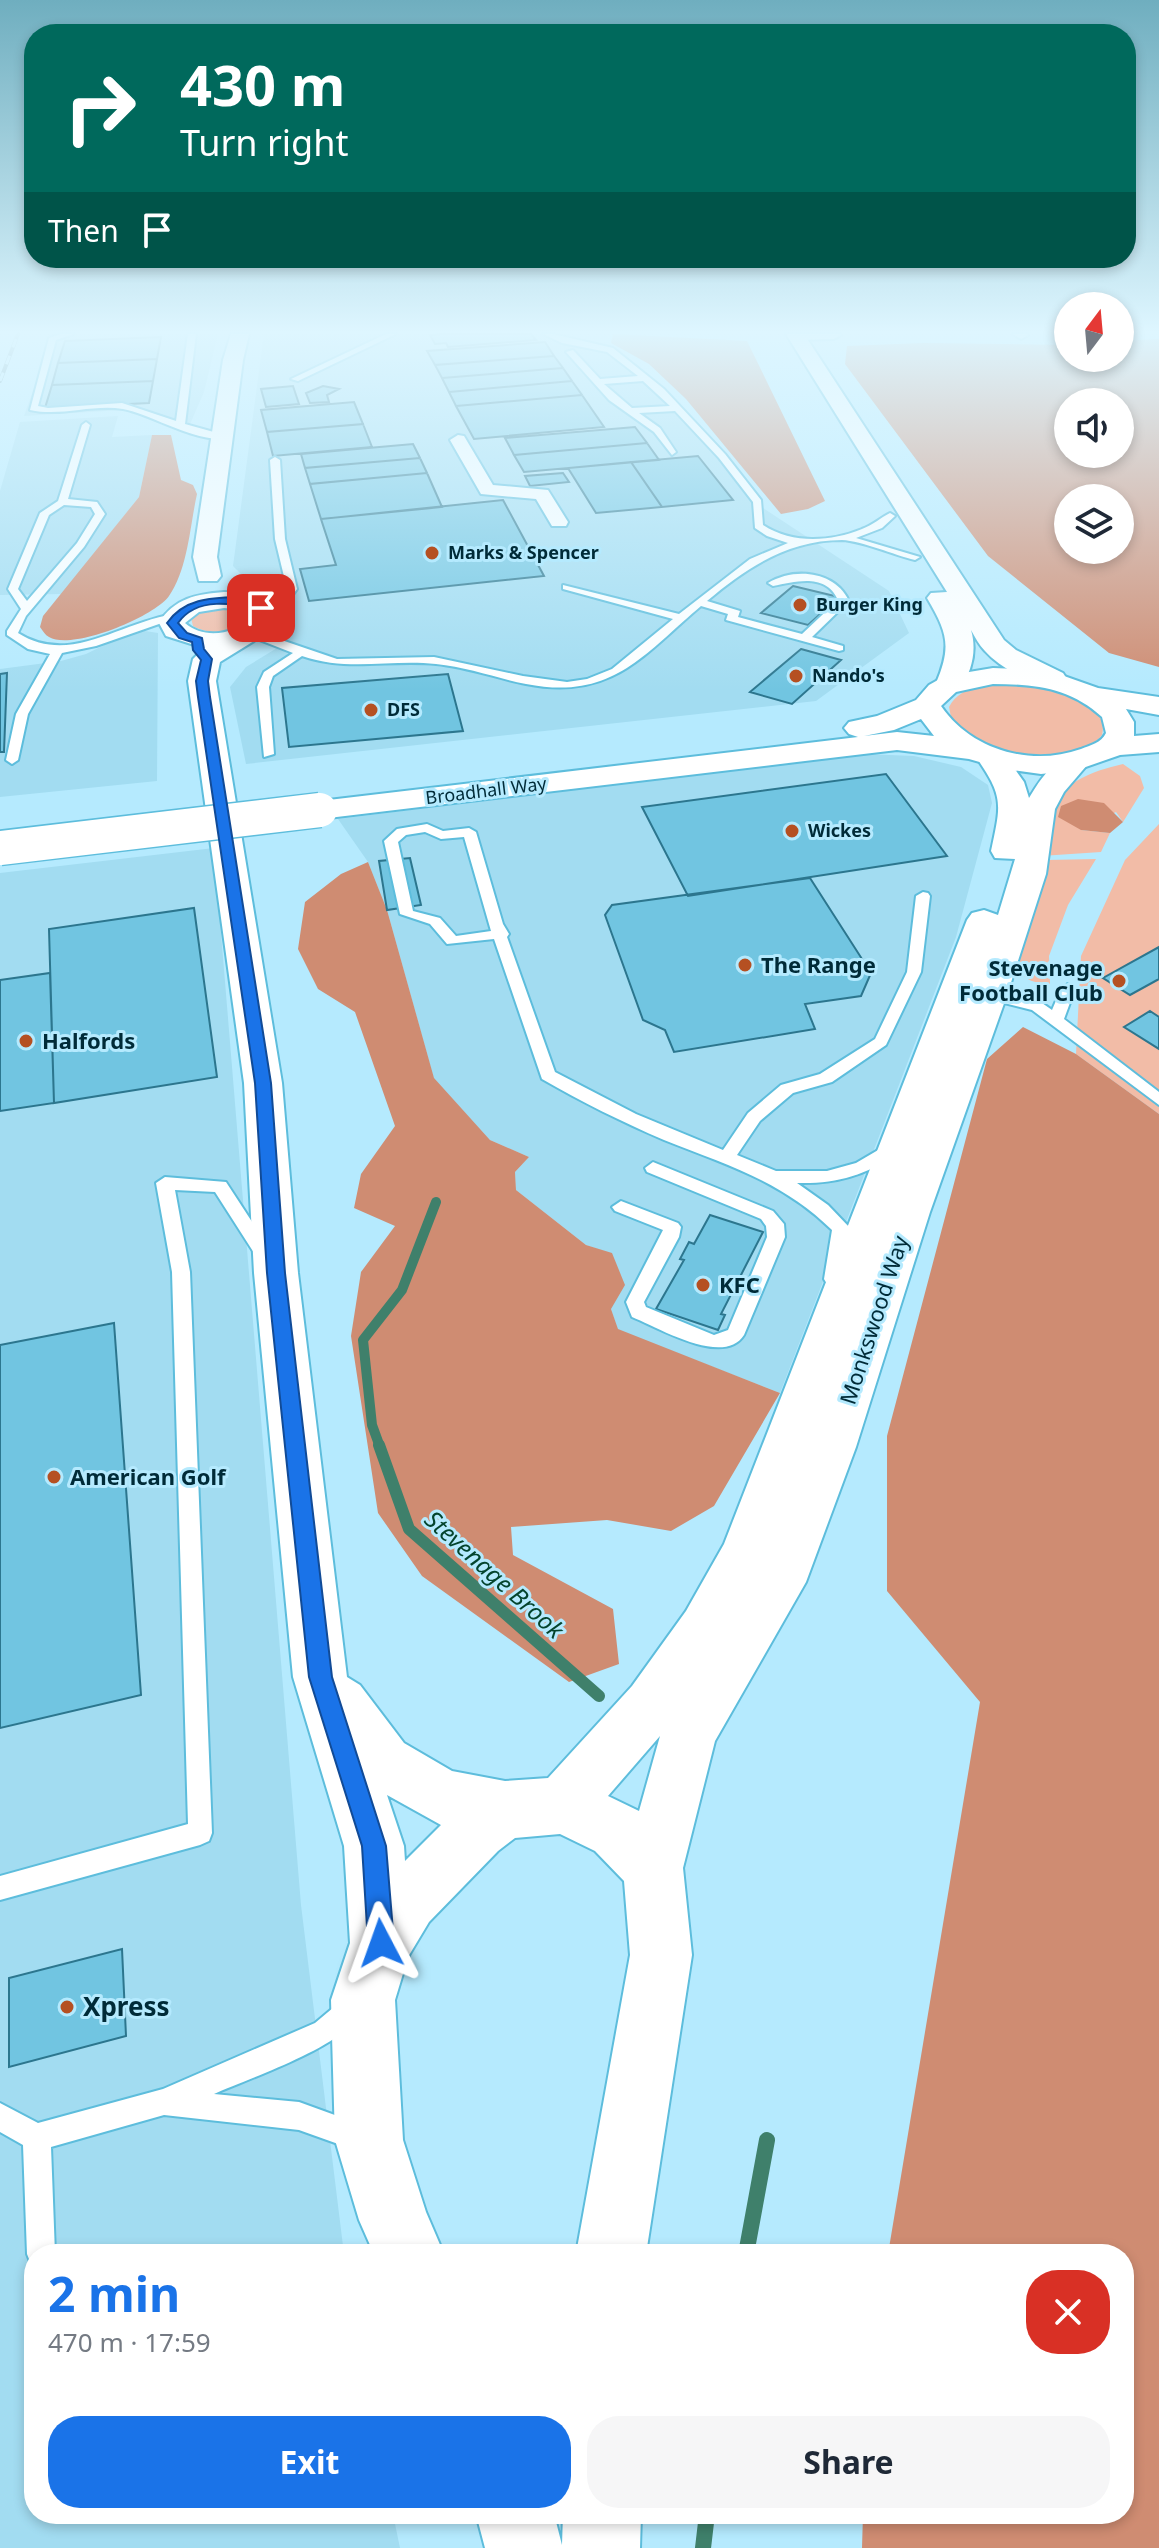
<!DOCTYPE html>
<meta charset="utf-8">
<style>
:root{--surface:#fff;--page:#f6f6f7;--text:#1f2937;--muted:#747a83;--accent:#1a73e8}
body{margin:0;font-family:"Noto Sans",sans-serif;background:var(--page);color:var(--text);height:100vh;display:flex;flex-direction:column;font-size:30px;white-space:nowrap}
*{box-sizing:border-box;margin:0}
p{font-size:26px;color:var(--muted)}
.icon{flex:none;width:44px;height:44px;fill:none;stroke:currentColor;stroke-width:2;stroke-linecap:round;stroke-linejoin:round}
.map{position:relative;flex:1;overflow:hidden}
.side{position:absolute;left:24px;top:2244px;width:1110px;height:280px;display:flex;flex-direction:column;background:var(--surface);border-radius:32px;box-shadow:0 4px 12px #0003}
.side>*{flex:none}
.banner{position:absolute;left:24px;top:24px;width:1112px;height:244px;border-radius:32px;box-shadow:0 4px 12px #0003;background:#00695c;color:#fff;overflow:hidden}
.needle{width:52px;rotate:16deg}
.tools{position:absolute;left:1054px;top:292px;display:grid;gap:16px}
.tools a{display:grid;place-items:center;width:80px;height:80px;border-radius:50%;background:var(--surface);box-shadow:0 4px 12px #0003;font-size:40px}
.pin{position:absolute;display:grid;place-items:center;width:68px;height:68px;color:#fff;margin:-34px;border-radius:16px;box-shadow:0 4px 12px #0006}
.me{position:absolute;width:88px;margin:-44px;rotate:356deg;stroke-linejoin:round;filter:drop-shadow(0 0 6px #0008)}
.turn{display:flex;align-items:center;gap:28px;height:168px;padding:0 24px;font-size:36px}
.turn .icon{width:104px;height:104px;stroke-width:2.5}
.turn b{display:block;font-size:56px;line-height:68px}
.then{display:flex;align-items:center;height:76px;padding:0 24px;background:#0003;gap:16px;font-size:30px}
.round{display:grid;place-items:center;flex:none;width:84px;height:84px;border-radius:32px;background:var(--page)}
.summary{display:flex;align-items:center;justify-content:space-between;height:136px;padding:0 24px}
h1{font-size:48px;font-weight:700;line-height:60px;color:var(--accent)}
.action{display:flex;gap:16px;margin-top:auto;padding:16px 24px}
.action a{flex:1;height:92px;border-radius:32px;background:var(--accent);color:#fff;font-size:32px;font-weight:700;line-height:92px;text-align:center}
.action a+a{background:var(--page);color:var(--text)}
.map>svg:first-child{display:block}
.built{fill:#a2dcf1}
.green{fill:#f2bca7}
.forest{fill:#cf8c72;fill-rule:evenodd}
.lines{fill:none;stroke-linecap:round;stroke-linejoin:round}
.stream-far2{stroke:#3f806b;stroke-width:10}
.stream-far1{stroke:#3f806b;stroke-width:12}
.stream{stroke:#3f806b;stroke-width:16}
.building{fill:#71c5e1;stroke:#2c768e;stroke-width:2}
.lane-casing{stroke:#5dbddc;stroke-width:4}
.street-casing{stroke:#5dbddc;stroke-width:4}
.secondary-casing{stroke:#5dbddc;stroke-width:4}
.primary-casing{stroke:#5dbddc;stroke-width:4}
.highway-casing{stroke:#5dbddc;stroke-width:4}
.lane{fill:#fff;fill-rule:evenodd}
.street{fill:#fff;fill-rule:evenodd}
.secondary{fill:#fff;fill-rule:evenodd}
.primary{fill:#fff;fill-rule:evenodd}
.highway{fill:#fff;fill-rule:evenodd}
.rail-casing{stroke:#588899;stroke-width:4}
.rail{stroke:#b5eafe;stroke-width:3;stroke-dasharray:9;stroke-linecap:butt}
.highway-bridge-casing{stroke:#5dbddc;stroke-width:37;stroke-linecap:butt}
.highway-bridge{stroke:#fff;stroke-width:34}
.route{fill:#1a73e8;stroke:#114b97;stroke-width:2}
.poi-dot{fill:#b55022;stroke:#b5eafe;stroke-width:3}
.labels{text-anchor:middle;stroke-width:6;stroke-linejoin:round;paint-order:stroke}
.far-poi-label{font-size:18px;font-weight:bold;fill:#002b38;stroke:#b5eafe;text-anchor:start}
.far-street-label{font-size:18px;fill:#002b38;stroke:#b5eafe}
.poi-label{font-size:22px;font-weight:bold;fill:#002b38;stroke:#b5eafe;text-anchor:start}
.street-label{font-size:22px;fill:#002b38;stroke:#b5eafe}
.water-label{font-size:24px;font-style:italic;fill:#04442d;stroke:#b5eafe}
.near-poi-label{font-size:26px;font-weight:bold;fill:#002b38;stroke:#b5eafe;text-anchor:start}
</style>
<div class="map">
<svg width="1159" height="2548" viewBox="0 0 1159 2548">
<rect width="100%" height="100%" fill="#b5eafe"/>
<path class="built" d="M53,334H218L204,392L187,431L123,410L24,416Z
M264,334H559L603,344L638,365L763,508L889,591L909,633L816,701L246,764L230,687L246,667L287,642L289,609L270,590L246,579L233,566Z
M118,416L112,437L152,435L139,497L62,594L0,595V491L20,422Z
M145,631L158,633L157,781L0,797V669L61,661L86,654L127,634Z
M864,754L914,756L961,767L988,785L992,803L956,937L780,1393L618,1330L611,1309L612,1254L586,1245L516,1190L515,1172L529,1157L490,1140L434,1079L387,910L368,862L338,819Z
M214,848L301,1905L344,2254H34V2514H393L400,2548H0V873Z"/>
<path class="green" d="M210,607L246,609L252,617C240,635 211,636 193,626L191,618Z
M1024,682C1048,688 1111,699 1102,735C1077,766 1015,760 982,745C971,740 961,730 952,722L949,707C963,681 998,683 1024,682Z
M1123,764L1140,776L1144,788L1123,822L1116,812L1081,830L1110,833L1101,852L1041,856C1042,845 1041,830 1045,818C1056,784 1092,771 1123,764Z
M1159,824V1114L1076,1054L1081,956L1125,860Z
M1096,859L1068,905L1049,956L1050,984C1035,983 1026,981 1016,969L1046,860Z"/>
<path class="forest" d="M613,334L747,341L825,501L808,509L781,514L686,399L649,364L611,343Z
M1159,339V667L1109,653L988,556L845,364L847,346L924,343L1068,345V358H1120V341ZM1068,402H1120V454H1068ZM1120,498V550H1068V498Z
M152,435H171L181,480L193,485L197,494C190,525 188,569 169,596C154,617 72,651 49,637C45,635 43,631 40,627L43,616L139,497Z
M1078,799L1104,803L1123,822L1110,833L1081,830L1058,817L1061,806Z
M368,862L387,910L434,1078L490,1140L529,1157L515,1172L516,1190L586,1245L612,1253L625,1285L611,1309L618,1329L780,1393L714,1506L671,1531L607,1520L511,1527L513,1555L613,1609L619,1664L569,1682L422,1576L378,1513L351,1336L361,1272L395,1226L354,1208L361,1174L395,1126L355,1012L318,989L298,949L305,902L341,874Z
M1023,1027L1076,1054L1159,1114V2548H862L863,2514H1124V2254H888L980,1702L887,1591V1436L987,1059Z"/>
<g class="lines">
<path class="stream-far2" d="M380,1447L372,1425L363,1340L402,1290L436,1202"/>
<path class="stream-far1" d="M379,1445L409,1529L599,1696"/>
<path class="stream" d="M746,2254L767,2140
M703,2548L707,2514"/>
</g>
<path class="building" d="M441,334H531L536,340L448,347L446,343L435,344L430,335Z
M161,337L157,359L58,363L65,341Z
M545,342L554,356L435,365L427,351Z
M554,356L563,368L442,378L435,365Z
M157,359L153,381L52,385L58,363Z
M563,368L572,381L449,392L442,378Z
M153,381L149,403L45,408L52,385Z
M572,381L582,395L456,406L449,392Z
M293,386L299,404L266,407L261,389Z
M323,386L339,389L327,395L329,402L310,403L306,393Z
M582,395L604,427L474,439L456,406Z
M354,402L363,424L267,432L261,410Z
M363,424L372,447L273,456L267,432Z
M635,427L647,443L514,455L505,438Z
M647,443L659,460L524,472L514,455Z
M413,444L420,458L305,468L301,454Z
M698,456L733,500L662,507L631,462Z
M420,458L427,473L310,484L305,468Z
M631,462L662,507L596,513L568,468Z
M427,473L442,507L321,519L310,484Z
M563,473L569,482L530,486L525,476Z
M503,500L544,576L309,601L300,569L336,565L321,519Z
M793,586L839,597L808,625L761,613Z
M801,649L841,660L792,704L750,692Z
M7,673L4,752H0V674Z
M448,674L463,731L289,747L282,688Z
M886,774L947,856L688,896L642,807Z
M410,858L421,905L387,910L379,861Z
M810,878L871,973L861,996L805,1004L815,1029L674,1052L665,1030L643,1020L605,915L612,905Z
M194,908L217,1077L54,1103L49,929Z
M1159,947V979L1130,995L1103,978Z
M50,973L54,1103L0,1111V980Z
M1150,1011L1159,1017V1049L1124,1027Z
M710,1215L763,1232L721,1314L725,1315L718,1330L656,1309L684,1260L680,1259L689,1242L694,1244Z
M114,1323L141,1695L0,1728V1345Z
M122,1949L126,2036L9,2067V1978Z"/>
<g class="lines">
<g class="lane-casing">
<path id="lane" d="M61,334H74L56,340L38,406L48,408L122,403L176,421L188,334H196L185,424L228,436C205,448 149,413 123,409C92,404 61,417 30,410L49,338Z
M386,334H396L298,381L291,379Z
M543,334H553L613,348L664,389L725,454L761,500L763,525C792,544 830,542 862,529C873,525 880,518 890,513L895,516L882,528L856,538L920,557L915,560C894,555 862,541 842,540C788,540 746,568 707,601L740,611L738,617L802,634L838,600C826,573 797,581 773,586L768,583C795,567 835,571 849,601L812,637L843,646V650L839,651L726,620L728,614L701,606C643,655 612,701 526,684C496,678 467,667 436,664C390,659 348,672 302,656L273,676L269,687L274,754L264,757L257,687L264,672L293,653L247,635V631H255L337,659L434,657L523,676L567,682L587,679L612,669L673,619L563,589V585L679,614L750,559L788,543L767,536L755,528L753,502L719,458L675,411L639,413L660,428L676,452L672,455L654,432L609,400L566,352L573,350L600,379L638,376L607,352L562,343ZM643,381L670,406L632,408L604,384Z
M86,422L90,425L68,499L97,502L105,514L84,547L26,616L18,633C70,666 118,623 174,614L179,617L96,646L62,653L28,714L18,760L12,764L6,760L16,714L50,654L28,649L7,635V631L21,609L8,589L40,513L58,501L82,425ZM64,505L91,507L95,514L77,543L27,601L18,589L49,515Z
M275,457L280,460L285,539L297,589L289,600L261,611L256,608L257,606L281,596L287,589L275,539L270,460Z
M427,824L443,831L469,828L476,832L503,924L509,934L507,937L555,1072L636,1114L723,1150L748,1113L781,1085L820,1074L875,1039L907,972L916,896L923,892L928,893L930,896L921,972L886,1045L832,1082L793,1093L760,1121L737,1155L776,1171H827L856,1163L885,1146H897L899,1150L897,1154C864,1176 836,1184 797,1183L828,1205L850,1228L839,1284H827L824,1279L832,1230C782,1181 727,1165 664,1140C622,1122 582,1102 542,1079L494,939L447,944L430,924L400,914L384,841L397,829ZM425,832L441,839L464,837L491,931L456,936L440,918L413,911L398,842L406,835Z
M1068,984L1075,989L1064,1019L1159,1092V1105L1032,1010L984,998L982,995L989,990L1042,1003L1052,1010L1061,989Z
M653,1162L773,1211L784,1224L785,1237L744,1335C724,1367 659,1328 632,1317L626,1302L663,1230L615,1211L612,1207L621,1201L678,1223L681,1227L679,1237L644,1302L646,1307L714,1335L728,1330L767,1237L766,1226L761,1219L647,1172L645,1168Z
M165,1177L226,1182L273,1254L270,1259H258L215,1192L175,1190L190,1272L212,1833L209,1841L200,1845L0,1900V1876L188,1824L172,1272L156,1183Z
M349,1998L358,2002L362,2011C348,2045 250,2078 214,2094L299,2102L365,2126L369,2136L365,2146L355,2150L299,2130L164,2115L51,2147L55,2254H34V2265L31,2264L27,2254L23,2145L0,2132V2103L38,2123L163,2089L315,2023L340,2002Z"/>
</g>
<g class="street-casing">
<path id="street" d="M790,334H840L841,335L834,339L796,340L791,339Z
M1013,334H1027L1028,335L1021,339Z
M458,435L464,436L493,485L548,490L568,522L566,526H552L536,499L481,494L450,440Z"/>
</g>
<g class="secondary-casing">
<path id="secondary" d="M231,334H249L243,360L217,557L221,576L217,581H199L193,557L223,360Z
M224,592C245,592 273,596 279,619L267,633L220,662L216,681L282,1083L298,1273L347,1677L360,1685L404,1743L452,1771L505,1781L548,1778L632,1686L686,1611L724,1544L967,920L972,913L984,910L998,915L1015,859L995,858L991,851C1001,804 1004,797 976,757L980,751L991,748L1002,751L1024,782L1029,798C1041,778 1058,751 1084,758L1088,764L1064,792L1055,809L1046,874L1007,995L930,1212L856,1447L806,1582L715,1741L683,1868L692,1955L646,2254H576L630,1955L624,1881L595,1851L560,1834L515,1838L498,1851L429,1922L408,1957L395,2000L403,2140L426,2212L444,2254H374L359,2220L335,2140L331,2000L350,1943L344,1846L293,1677L254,1273L244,1083L188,681L193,659L204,648L166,636L159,623C174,598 197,594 224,592ZM224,608L245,610L252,618C235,634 204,640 185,623L199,612ZM660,1736L639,1811L608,1796ZM387,1795L441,1825L405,1861L404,1846Z
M476,2514H554L562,2545L563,2514H641L640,2548H485Z"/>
</g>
<g class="primary-casing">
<path id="primary" d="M786,334H804L1004,640L1016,650L1063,673L1067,679L1063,685C1040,691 1000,668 985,651C979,645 975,637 971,630C977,650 972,671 960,689L950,691L940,689L936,683C952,646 947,632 927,598L931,593L947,592Z"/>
</g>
<g class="highway-casing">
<path id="highway" d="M993,668L1047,670L1098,688L1159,697V715L1126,709L1134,722V736L1159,734V752L1120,755L1077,770L1041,774L1004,769L969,759L897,750L320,819L309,817L304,810L309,803L320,801L858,737L849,734L844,728L849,722L877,716L916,700L929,685L945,676ZM993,684C1035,684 1070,688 1102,717L1106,733C1101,743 1091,745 1081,749C1031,767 971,750 941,706L956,692ZM921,719L934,736L897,732L864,736L894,730Z"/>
</g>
<use href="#lane" class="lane"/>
<use href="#street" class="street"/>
<use href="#secondary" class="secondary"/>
<use href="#primary" class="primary"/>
<use href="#highway" class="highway"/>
<g class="rail-casing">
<path id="rail" d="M0,381L18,334"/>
</g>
<use href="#rail" class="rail"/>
<g class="highway-bridge-casing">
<path id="highway-bridge" d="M0,848L320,810"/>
</g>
<use href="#highway-bridge" class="highway-bridge"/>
</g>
<linearGradient id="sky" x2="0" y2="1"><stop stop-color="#6faebf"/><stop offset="0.48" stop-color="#def6ff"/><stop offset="1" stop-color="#def6ff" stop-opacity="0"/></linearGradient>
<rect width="1159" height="691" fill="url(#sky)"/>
<path class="route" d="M241,597L266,608L261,611C234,603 197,596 178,623L187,633L202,638L204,649L212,659L208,681L210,697L271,1083L285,1273L332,1677L386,1846L394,1943L390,1952L381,1956L372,1952L368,1943L362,1846L309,1677L267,1273L255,1083L198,697L196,681L201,660L193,650L192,642L179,638L167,623C185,598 211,598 241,597Z"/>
<g class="poi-dot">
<circle cx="432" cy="553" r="8"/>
<circle cx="800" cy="605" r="8"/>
<circle cx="796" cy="676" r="8"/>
<circle cx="371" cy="710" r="8"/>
<circle cx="792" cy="831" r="8"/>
<circle cx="745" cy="965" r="8"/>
<circle cx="1119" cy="981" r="8"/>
<circle cx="26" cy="1041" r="8"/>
<circle cx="703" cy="1285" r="8"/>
<circle cx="54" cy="1477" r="8"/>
<circle cx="67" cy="2007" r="8"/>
</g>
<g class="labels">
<g class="far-poi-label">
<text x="448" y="559">Marks &amp; Spencer</text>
<text x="816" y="611">Burger King</text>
<text x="812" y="682">Nando's</text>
<text x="387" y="716">DFS</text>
<text x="808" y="837">Wickes</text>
</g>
<g class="far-street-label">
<text transform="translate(486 791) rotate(-7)" y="6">Broadhall Way</text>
</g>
<g class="poi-label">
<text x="761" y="973">The Range</text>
<text x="1103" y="976" text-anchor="end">Stevenage<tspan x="1103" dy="25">Football Club</tspan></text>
<text x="42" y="1049">Halfords</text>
<text x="719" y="1293">KFC</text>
<text x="70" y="1485">American Golf</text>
</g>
<g class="street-label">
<text transform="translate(874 1320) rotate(-72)" y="8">Monkswood Way</text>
</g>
<g class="water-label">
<text transform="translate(494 1575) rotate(42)" y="8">Stevenage Brook</text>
</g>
<g class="near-poi-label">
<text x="83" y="2016">Xpress</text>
</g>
</g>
</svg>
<div class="tools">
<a><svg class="needle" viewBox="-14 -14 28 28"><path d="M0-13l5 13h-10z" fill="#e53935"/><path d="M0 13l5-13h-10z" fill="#747a83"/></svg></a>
<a><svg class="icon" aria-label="sound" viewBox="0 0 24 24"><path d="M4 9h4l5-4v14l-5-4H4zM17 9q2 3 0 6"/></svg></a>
<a><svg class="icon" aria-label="layers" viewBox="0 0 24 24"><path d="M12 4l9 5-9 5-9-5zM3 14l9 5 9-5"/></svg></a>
</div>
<div class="pin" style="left:261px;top:608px;background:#d93025"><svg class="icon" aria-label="arrive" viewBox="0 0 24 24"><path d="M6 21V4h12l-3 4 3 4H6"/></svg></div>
<svg class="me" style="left:381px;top:1943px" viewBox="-20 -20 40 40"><path d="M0-17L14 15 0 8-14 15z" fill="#1a73e8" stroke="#fff" stroke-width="4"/></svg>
<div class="banner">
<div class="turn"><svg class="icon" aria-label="right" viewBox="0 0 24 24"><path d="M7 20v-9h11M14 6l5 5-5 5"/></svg><div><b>430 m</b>Turn right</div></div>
<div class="then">Then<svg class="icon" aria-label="arrive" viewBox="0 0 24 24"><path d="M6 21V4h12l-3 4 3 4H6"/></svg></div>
</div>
<section class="side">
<div class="summary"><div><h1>2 min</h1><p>470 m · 17:59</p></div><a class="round" style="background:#d93025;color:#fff"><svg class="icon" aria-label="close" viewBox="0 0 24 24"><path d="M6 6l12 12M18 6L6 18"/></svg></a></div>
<div class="action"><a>Exit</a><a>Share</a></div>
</section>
</div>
